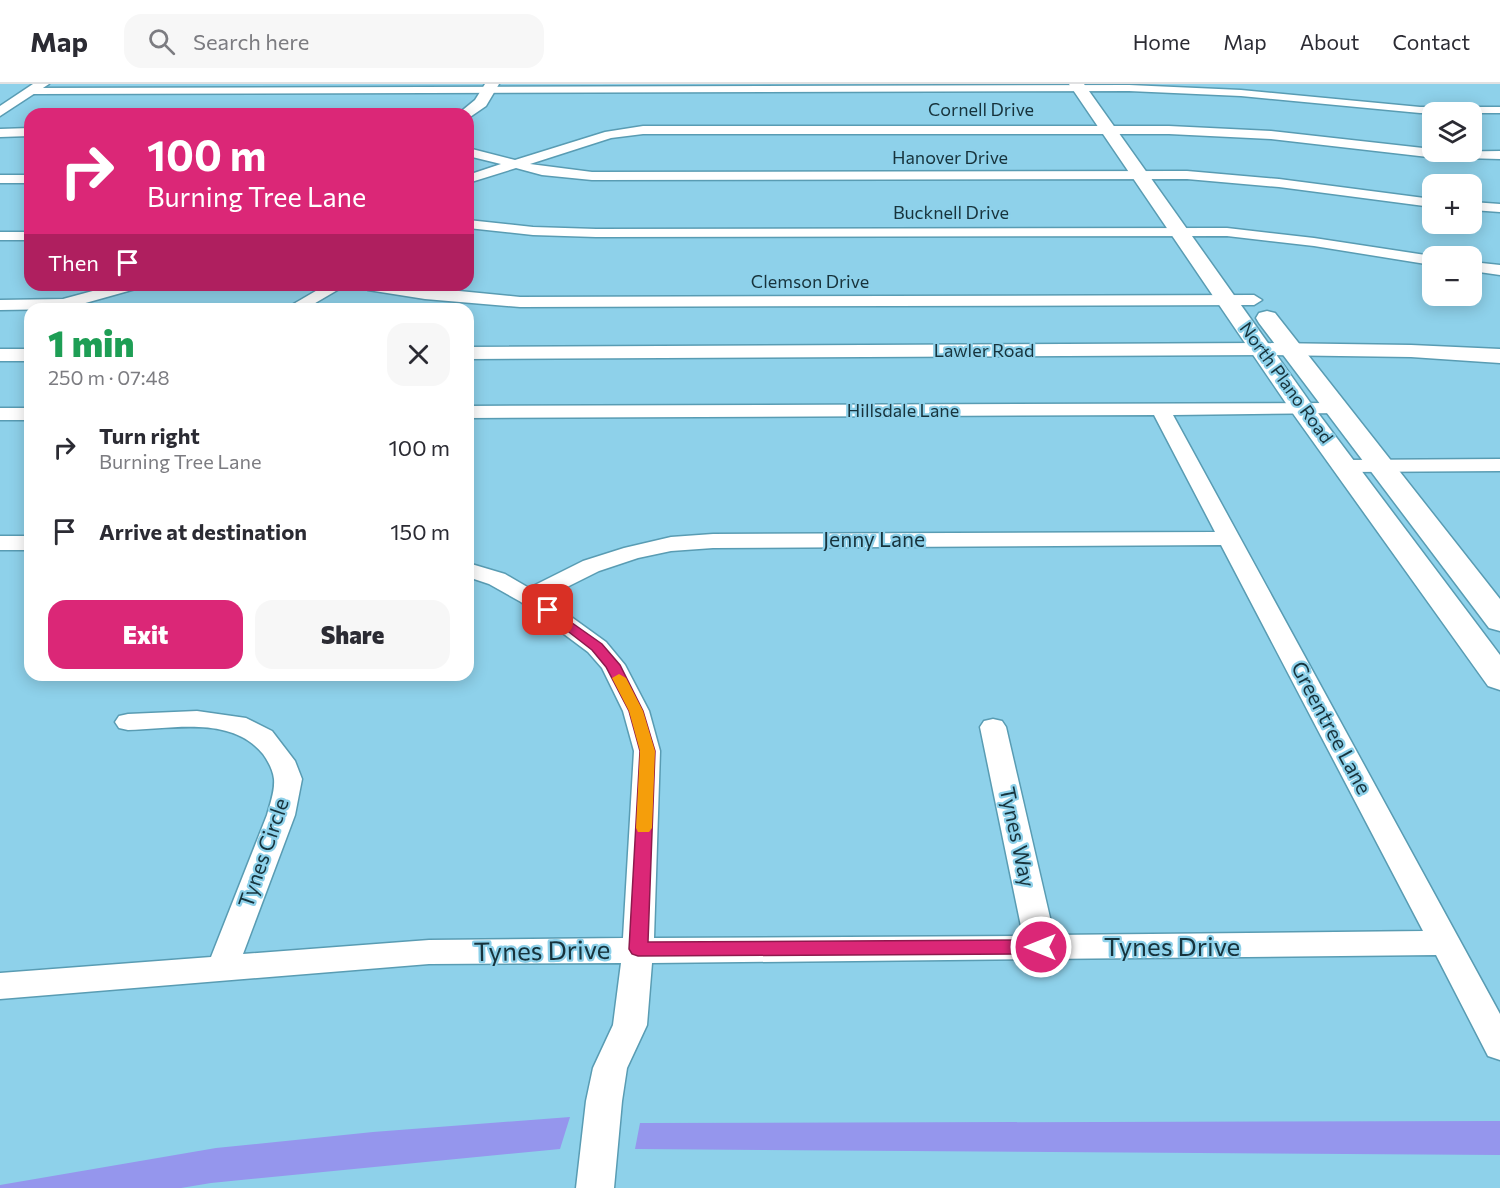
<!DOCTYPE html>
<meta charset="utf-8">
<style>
:root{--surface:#fff;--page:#f7f7f7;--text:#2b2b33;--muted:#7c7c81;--line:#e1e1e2;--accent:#db2777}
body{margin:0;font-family:Commissioner,sans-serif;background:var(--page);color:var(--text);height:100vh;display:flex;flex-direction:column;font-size:22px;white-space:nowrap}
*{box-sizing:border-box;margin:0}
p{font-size:20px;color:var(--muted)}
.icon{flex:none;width:33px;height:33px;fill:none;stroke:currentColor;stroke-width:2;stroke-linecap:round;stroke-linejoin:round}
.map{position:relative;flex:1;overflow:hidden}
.panel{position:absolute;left:24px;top:219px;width:450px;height:378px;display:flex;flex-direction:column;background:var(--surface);border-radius:18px;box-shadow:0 3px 15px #0003}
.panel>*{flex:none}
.guide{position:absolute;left:24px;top:24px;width:450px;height:183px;border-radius:18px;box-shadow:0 3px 15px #0003;background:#db2777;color:#fff;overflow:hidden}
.fabs{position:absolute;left:1422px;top:18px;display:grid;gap:12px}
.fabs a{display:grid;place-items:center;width:60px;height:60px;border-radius:12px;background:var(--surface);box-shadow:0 3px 15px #0003;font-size:30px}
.pin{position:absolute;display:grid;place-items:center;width:51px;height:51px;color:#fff;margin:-26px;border-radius:12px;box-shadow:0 3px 9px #0006}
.me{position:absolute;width:66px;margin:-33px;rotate:270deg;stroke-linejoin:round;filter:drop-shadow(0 0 4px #0008)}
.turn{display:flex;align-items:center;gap:21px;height:126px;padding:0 24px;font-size:27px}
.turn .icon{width:78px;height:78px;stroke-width:2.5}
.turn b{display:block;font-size:42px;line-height:51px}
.then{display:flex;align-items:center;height:57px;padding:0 24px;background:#0003;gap:12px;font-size:22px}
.round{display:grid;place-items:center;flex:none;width:63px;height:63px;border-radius:18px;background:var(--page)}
.summary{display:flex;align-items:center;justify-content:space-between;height:102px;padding:0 24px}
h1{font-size:36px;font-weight:800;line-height:45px;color:#1e9e55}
.button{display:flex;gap:12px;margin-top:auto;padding:12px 24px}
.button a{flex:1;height:69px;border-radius:18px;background:var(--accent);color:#fff;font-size:24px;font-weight:800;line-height:69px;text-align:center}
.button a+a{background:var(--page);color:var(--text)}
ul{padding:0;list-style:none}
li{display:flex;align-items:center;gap:18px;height:84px;padding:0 24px}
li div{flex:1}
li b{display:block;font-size:22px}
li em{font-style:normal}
header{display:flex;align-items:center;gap:36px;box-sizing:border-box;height:84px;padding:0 30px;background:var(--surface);border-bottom:2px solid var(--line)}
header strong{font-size:28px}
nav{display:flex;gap:33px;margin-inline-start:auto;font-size:21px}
.search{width:420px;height:54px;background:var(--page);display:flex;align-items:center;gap:15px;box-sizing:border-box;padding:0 21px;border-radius:18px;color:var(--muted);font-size:22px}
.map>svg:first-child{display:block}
.water{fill:#9596ed}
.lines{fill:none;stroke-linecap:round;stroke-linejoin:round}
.minor-casing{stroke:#599cb3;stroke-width:3}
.tertiary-casing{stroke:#599cb3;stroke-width:3}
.secondary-casing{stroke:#599cb3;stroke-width:3}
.minor{fill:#fff;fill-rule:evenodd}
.tertiary{fill:#fff;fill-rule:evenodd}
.secondary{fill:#fff;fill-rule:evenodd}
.route{fill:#db2777;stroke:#8e194d;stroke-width:1.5}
.slow{fill:#f59e0b}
.labels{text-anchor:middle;stroke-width:4.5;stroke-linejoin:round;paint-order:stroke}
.far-street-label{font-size:18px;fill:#17333c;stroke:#8ed1ea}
.street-label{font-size:21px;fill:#17333c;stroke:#8ed1ea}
.near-street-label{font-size:26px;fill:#17333c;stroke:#8ed1ea}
</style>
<header>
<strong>Map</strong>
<div class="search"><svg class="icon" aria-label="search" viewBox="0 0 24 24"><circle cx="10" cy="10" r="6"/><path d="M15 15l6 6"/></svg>Search here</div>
<nav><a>Home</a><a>Map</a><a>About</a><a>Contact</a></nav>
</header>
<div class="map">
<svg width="1500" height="1104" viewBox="0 0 1500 1104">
<rect width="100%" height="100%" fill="#8ed1ea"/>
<path class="water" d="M570,1033L560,1065L211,1099L181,1104H0V1101L216,1064L373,1048Z
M1500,1037V1071L635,1065L640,1039Z"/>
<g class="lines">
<g class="minor-casing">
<path id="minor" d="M1129,1L1241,6L1420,23H1500V29H1420L1241,12L1129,7L31,10L25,7L31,4Z
M643,42H1169L1271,47L1432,65V68L1500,67V75L1428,73L1271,55L1169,50H643L611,54L530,80L592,88L1187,87L1279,95L1432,115V123L1279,103L1187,95L592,96L542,91L516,84L468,99V91L501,80L468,72V64L515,76L605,48Z
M30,44V52L0,53V45Z
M0,91H30V99H0Z
M1472,118L1500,120V128L1472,126Z
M468,136L533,143L596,145L1227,144L1314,154L1432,172V181L1314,162L1227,152L596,153L533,151L468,144Z
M0,148H30V156H0Z
M1472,178L1500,181V191L1472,187Z
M115,201H141L139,204L64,225L0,226V216L63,215Z
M326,201H346L305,225H285Z
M360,201H398L520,213L1254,211L1262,216L1254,221L520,223L425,215L368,206Z
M1337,319L1344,321L1346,325L1344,329L1173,331L1500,930V976L1488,972L1436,871L652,879L647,941L627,984L622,1017L614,1104H576L586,1017L593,984L613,941L621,879L429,880L0,915V889L211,873L267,731C270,720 275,707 274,695C273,686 268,677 263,670C231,631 172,645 128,646L119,644L115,638L119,632L128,630L197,627L246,634L272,647L295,677L302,695L295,731L243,870L429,856L623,854L634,667L623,627L602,584L588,568L521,518L489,500L468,493V479L505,490L529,504L583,477L624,464L671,453L713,450L1215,448L1154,331L468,334V322ZM1221,461L1423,847L1054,851L1006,643L1002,637L993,635L984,637L980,643L1023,852L654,854L660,667L649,627L625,581L606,558L545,514L599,487L638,474L671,467L713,464Z
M0,324H30V336H0Z
M1500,375V387L1347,388L1340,386L1337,382L1340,378L1347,376Z
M0,452H30V466H0Z"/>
</g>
<g class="tertiary-casing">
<path id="tertiary" d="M33,0H49L0,32V22Z
M485,0H499L486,22L470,33L468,34V30H458L475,16Z
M1262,259L1411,261L1500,265V279L1411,273L1262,271L468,275V263Z
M0,265H30V277H0Z"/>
</g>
<g class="secondary-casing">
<path id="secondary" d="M1069,0H1084L1312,321L1500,571V606L1488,602L1294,331Z
M1267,227L1275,229L1500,515V547L1489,544L1259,239L1256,234L1259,229Z"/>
</g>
<use href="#minor" class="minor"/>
<use href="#tertiary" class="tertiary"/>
<use href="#secondary" class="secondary"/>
</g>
<path class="route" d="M548,522L602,560L620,581L643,627L655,667L648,858L1041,856L1047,858L1050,863L1047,868L1041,870L638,872L632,870L629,865L640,667L629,627L606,583L592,566L543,528L541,526L543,523Z"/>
<path class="slow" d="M619,590L626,594L643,627L655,667L652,744L649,748H638L636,744L640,667L629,627L612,594Z"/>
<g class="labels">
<g class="far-street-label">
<text x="981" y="32">Cornell Drive</text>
<text x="950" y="80">Hanover Drive</text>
<text x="951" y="135">Bucknell Drive</text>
<text x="810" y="204">Clemson Drive</text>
<text x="984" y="273">Lawler Road</text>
<text transform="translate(1286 299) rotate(54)" y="6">North Plano Road</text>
<text x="903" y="333">Hillsdale Lane</text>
</g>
<g class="street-label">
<text x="874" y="463">Jenny Lane</text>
<text transform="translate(1331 644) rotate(62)" y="7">Greentree Lane</text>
<text transform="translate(1017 753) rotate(78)" y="7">Tynes Way</text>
<text transform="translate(264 769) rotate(-71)" y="7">Tynes Circle</text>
</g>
<g class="near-street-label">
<text x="1172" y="872">Tynes Drive</text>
<text transform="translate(542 867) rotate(-1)" y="9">Tynes Drive</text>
</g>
</g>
</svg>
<div class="fabs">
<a><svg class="icon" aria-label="layers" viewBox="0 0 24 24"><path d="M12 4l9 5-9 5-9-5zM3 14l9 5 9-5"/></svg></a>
<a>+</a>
<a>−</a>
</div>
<div class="pin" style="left:548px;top:526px;background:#d93025"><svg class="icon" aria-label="arrive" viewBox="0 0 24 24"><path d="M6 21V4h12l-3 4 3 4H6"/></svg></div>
<svg class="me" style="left:1041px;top:863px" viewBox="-20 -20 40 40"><circle r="17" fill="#db2777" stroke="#fff" stroke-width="3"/><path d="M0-11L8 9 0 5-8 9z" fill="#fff"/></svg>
<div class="guide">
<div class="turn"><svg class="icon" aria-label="right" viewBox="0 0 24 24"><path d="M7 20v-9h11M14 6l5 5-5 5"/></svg><div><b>100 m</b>Burning Tree Lane</div></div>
<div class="then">Then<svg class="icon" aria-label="arrive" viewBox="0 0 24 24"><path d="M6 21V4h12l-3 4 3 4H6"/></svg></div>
</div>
<section class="panel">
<div class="summary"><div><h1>1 min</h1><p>250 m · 07:48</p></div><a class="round"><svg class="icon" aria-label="close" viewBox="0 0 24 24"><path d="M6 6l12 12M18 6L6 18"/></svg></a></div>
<ul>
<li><svg class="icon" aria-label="right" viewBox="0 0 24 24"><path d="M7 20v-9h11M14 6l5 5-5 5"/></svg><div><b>Turn right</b><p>Burning Tree Lane</p></div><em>100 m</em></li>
<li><svg class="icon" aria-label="arrive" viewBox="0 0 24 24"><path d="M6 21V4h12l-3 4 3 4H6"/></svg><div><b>Arrive at destination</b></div><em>150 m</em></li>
</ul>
<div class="button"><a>Exit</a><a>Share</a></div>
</section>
</div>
